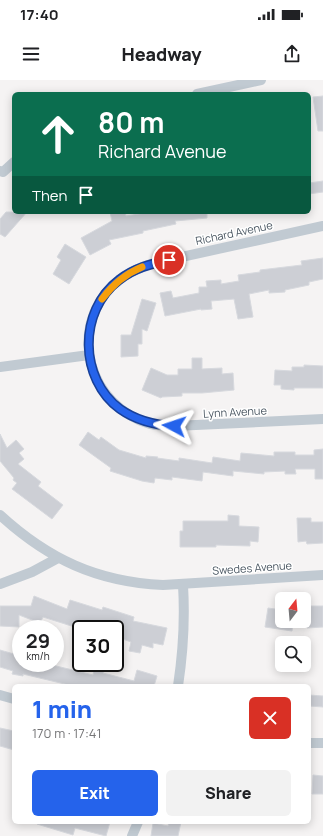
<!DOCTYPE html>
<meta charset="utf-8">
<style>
:root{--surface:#fff;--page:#f2f2f2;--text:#202124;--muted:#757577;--accent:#2563eb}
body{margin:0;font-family:Manrope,sans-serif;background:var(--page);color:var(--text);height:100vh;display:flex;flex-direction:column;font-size:15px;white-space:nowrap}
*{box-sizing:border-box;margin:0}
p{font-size:13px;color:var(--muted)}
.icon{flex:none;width:22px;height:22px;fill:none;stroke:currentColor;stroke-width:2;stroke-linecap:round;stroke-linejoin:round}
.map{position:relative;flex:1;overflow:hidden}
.details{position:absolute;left:12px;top:604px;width:299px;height:140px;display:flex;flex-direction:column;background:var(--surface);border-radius:6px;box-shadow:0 2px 10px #0003}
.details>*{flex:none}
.banner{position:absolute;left:12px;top:12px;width:299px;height:122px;border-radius:6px;box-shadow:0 2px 10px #0003;background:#0b6e4f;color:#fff;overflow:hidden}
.needle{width:26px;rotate:16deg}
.controls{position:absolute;left:275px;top:512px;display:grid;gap:8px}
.controls a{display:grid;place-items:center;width:36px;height:36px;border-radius:6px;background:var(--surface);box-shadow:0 2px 10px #0003;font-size:20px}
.speed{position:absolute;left:12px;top:540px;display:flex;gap:8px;font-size:20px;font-weight:700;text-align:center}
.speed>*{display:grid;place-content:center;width:52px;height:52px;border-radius:50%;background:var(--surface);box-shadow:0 2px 10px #0003;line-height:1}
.speed small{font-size:10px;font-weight:400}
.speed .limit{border:2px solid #111;border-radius:6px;background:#fff;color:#111}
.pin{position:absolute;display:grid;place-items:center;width:34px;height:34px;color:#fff;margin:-17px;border:2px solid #fff;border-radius:50%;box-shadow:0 1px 4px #0007}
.me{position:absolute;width:44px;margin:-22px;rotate:275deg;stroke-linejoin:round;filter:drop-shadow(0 0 3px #0008)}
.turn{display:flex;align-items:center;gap:14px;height:84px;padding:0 20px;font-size:18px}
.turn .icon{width:52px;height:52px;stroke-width:2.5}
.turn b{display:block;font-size:28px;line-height:34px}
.then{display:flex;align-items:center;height:38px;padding:0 20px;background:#0003;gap:8px;font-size:15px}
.round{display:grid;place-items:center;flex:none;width:42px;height:42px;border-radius:6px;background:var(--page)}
.headline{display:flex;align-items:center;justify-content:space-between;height:68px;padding:0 20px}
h1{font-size:24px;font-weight:800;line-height:30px;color:var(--accent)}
.button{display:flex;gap:8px;margin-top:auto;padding:8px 20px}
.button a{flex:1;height:46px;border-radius:6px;background:var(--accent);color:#fff;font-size:16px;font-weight:800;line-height:46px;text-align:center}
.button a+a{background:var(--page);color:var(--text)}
.status{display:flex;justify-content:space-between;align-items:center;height:28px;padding:0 20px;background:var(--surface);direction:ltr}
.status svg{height:11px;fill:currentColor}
header{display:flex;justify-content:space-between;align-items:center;height:52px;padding:0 20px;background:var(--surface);font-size:18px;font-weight:800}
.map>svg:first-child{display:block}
.building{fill:#cdcfd5;stroke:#d7d9de}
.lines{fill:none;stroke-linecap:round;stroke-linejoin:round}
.street{stroke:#c1cad2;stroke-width:10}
.route-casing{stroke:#184099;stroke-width:10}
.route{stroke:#2563eb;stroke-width:7}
.slow{stroke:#f59e0b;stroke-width:7}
.labels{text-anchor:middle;stroke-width:3;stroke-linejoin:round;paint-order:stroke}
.street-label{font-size:11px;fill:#4a5661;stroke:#fff}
</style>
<div class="status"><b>17:40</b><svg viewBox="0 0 49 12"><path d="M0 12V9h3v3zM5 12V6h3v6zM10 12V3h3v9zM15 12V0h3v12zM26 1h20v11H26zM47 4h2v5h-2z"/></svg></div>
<header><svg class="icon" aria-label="menu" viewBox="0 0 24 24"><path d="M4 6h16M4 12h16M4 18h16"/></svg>Headway<svg class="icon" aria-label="share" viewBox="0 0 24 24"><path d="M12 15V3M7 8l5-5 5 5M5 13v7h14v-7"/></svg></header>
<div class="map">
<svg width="323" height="756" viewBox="0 0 323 756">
<rect width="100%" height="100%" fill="#f5f3f3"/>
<path class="building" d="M323,16V51H318L313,17Z
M323,101V112L309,114V103Z
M6,132H27L5,157L0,154V139Z
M110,132H125L126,136L152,132H207V138L175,141L176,144L143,151V153L109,160L111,164L90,175L81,158L112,141Z
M65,164L86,177L69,204L53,194L61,180L57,177Z
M323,178V199L309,202V205L285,210V212L269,213V210L249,214L253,237L238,239L234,219L211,221L212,229L201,230V229L165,236L160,213L171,211L173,218L199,213V207H207L206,201L221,200V204L239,201L238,195L260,192V190L302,185L301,181Z
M142,219L156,223L147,251L142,249V264H138V276L121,277V255H131Z
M192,278H202V289L222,288V294L233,293L234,310L202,313H182V316L162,317L161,318L142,310L151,288L167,295H178V289H192Z
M304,285L323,286V308H294V310L281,309V305H274L275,290L292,291V287H304Z
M88,352L99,360L101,357L119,370L146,378V376L158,377L157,378L179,381V378L212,383L213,377L240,381L241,373L274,376V372H295V375H314V370L323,369V399H315V389H295L296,394H285V391L264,392V394L233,391V396L203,392L202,401L172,397V400L155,398L154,403L142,401L110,391L111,388L79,365Z
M0,354L7,368L16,360L24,369L19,373L24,379L18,384L41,402L38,406L63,425L52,439L12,409L17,403L13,400L14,398L0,381Z
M228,435L239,436V446L259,447L258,462L250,461V466L216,465V467H180V451H183V441H228Z
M297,438H311V442H323V463L307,464L306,461L298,462Z
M34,516L67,529L70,520L102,530L103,527L134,537L133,541L167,548L163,565L153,563V568L142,565L140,573L129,571L131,562L120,558L122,551L93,543L92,548L85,546L84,549H81L43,537L40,543L19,535V547L0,546V526H31Z
M306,526H323V547L307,548Z
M268,528L282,530V541H293L292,551L265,547Z
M0,570L21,576V583H44L93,595L95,585L105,587L103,593L134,601L137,590L157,596L154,606H73L23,594V596L12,594L13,591L0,587Z
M309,615L323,616V627L309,626Z
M0,648L14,651V670L0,666Z
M313,695L323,696V714H312Z
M37,742H110L106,756L75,748L73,755L37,744Z
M169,742H181L178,756H151L153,743L168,746Z"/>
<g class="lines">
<path class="street" d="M197,14L261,0
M0,91L3,92L14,82
M323,146L154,183C139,187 125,194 113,205C67,250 89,326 150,344C158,346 166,346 174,346L323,339
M0,287L89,275
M0,435C48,479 97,502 163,505L323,495
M0,504L32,492L58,478
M178,606C183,573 185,538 183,505
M0,615L14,619
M309,663H323
M132,756L138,742"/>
</g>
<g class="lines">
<g class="route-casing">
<path id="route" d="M169,180C151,184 134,188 119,200C78,231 79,299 120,329C137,341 154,345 174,346"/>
</g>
<use href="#route" class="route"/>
<path class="slow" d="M102,219C113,204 125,194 142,187"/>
</g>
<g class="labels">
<g class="street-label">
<text transform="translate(234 153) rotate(-12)" y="4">Richard Avenue</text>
<text transform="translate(235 332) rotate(-3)" y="4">Lynn Avenue</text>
<text transform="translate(252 488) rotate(-4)" y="4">Swedes Avenue</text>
</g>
</g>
</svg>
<div class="controls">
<a><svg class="needle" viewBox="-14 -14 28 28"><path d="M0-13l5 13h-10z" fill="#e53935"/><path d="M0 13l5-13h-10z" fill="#757577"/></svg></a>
<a><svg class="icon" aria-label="search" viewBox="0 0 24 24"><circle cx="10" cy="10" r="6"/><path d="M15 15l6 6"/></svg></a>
</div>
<div class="speed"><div>29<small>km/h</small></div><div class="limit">30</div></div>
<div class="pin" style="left:169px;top:180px;background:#d93025"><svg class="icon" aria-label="arrive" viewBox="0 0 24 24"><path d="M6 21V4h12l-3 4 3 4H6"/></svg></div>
<svg class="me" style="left:174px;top:346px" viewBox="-20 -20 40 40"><path d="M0-17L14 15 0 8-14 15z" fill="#2563eb" stroke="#fff" stroke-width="4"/></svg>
<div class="banner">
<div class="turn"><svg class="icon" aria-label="ahead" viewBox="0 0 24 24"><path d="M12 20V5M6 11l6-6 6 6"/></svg><div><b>80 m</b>Richard Avenue</div></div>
<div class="then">Then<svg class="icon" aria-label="arrive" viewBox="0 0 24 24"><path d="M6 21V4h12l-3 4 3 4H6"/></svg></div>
</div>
<section class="details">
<div class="headline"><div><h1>1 min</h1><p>170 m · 17:41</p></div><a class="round" style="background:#d93025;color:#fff"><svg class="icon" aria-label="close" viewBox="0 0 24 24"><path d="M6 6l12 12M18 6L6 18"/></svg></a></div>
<div class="button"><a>Exit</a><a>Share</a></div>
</section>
</div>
